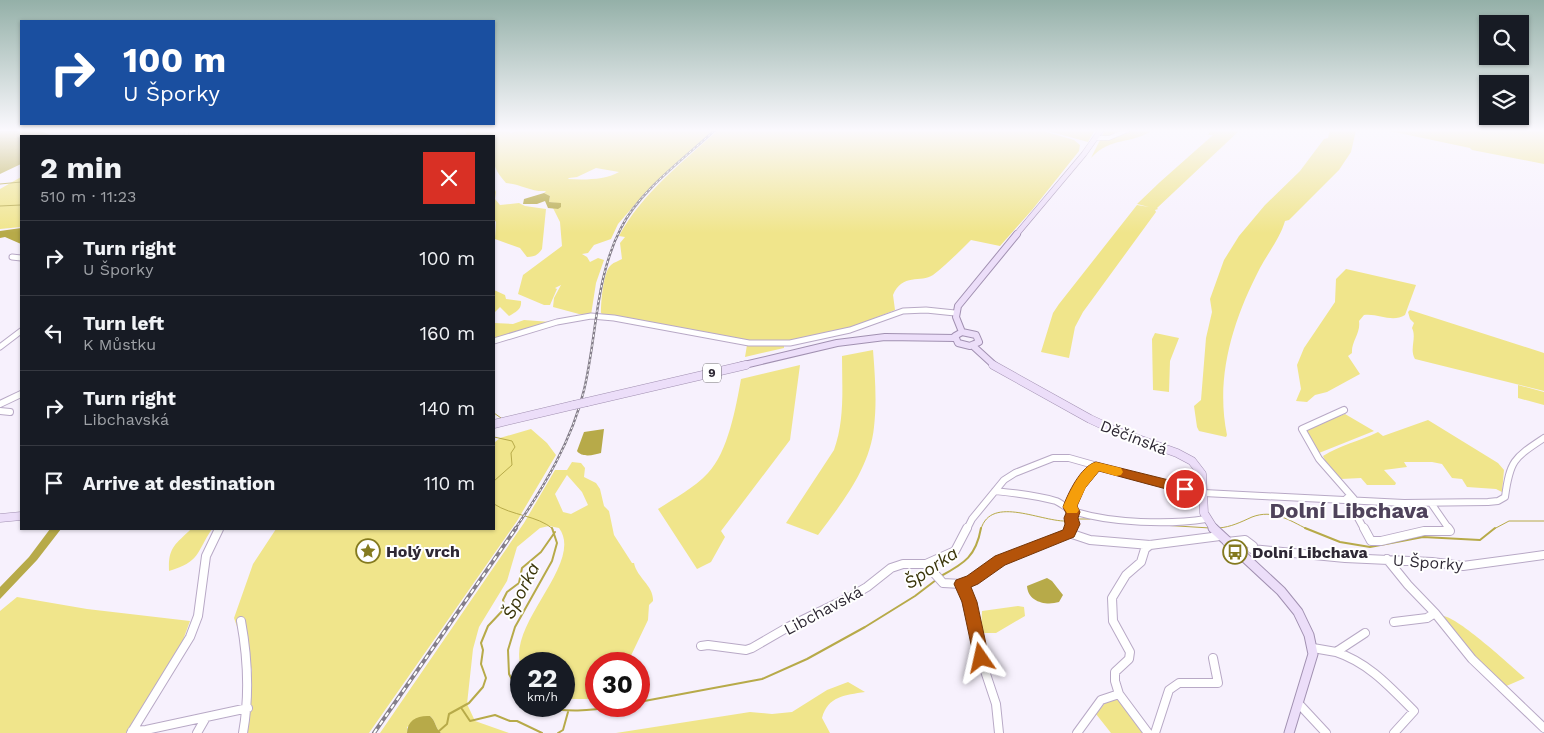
<!DOCTYPE html>
<meta charset="utf-8">
<style>
:root{--surface:#171b24;--page:#242831;--text:#f1f3f6;--muted:#9ea1a6;--line:#363941}
body{margin:0;font-family:"Work Sans",sans-serif;background:var(--page);color:var(--text);height:100vh;display:flex;flex-direction:column;font-size:19px;white-space:nowrap}
*{box-sizing:border-box;margin:0}
p{font-size:16px;color:var(--muted)}
.icon{flex:none;width:28px;height:28px;fill:none;stroke:currentColor;stroke-width:2;stroke-linecap:round;stroke-linejoin:round}
.map{position:relative;flex:1;overflow:hidden}
.drawer{position:absolute;left:20px;top:135px;width:475px;height:395px;display:flex;flex-direction:column;background:var(--surface);border-radius:0px;box-shadow:0 1px 4px #0004}
.drawer>*{flex:none}
.top-card{position:absolute;left:20px;top:20px;width:475px;height:105px;border-radius:0px;box-shadow:0 1px 4px #0004;background:#1a4fa0;color:#fff;overflow:hidden}
.buttons{position:absolute;left:1479px;top:15px;display:grid;gap:10px}
.buttons a{display:grid;place-items:center;width:50px;height:50px;border-radius:0px;background:var(--surface);box-shadow:0 1px 4px #0004;font-size:25px}
.speed{position:absolute;left:510px;top:652px;display:flex;gap:10px;font-size:25px;font-weight:700;text-align:center}
.speed>*{display:grid;place-content:center;width:65px;height:65px;border-radius:50%;background:var(--surface);box-shadow:0 1px 4px #0004;line-height:1}
.speed small{font-size:12px;font-weight:400}
.speed .limit{border:8px solid #d22;background:#fff;color:#111}
.pin{position:absolute;display:grid;place-items:center;width:42px;height:42px;color:#fff;margin:-21px;border:2px solid #fff;border-radius:50%;box-shadow:0 1px 5px #0007}
.me{position:absolute;width:55px;margin:-28px;rotate:349deg;stroke-linejoin:round;filter:drop-shadow(0 0 4px #0008)}
.turn{display:flex;align-items:center;gap:18px;height:105px;padding:0 20px;font-size:22px}
.turn .icon{width:65px;height:65px;stroke-width:2.5}
.turn b{display:block;font-size:35px;line-height:42px}
.round{display:grid;place-items:center;flex:none;width:52px;height:52px;border-radius:0px;background:var(--page)}
.headline{display:flex;align-items:center;justify-content:space-between;height:85px;padding:0 20px}
h1{font-size:30px;font-weight:700;line-height:38px}
ul{padding:0;list-style:none}
li{display:flex;align-items:center;gap:15px;height:75px;padding:0 20px;border-top:1px solid var(--line)}
li div{flex:1}
li b{display:block;font-size:19px}
li em{font-style:normal}
.map>svg:first-child{display:block}
.green{fill:#f0e58b;fill-rule:evenodd}
.water{fill:#b7aa49}
.lines{fill:none;stroke-linecap:round;stroke-linejoin:round}
.stream-far1{stroke:#b7aa49;stroke-width:1}
.stream{stroke:#b7aa49;stroke-width:2}
.minor-far3-casing{stroke:#b8a9c6;stroke-width:5}
.minor-far2-casing{stroke:#b8a9c6;stroke-width:7}
.minor-far1-casing{stroke:#b8a9c6;stroke-width:8}
.minor-casing{stroke:#b8a9c6;stroke-width:10}
.major-far3-casing{stroke:#a190b1;stroke-width:6}
.major-far2-casing{stroke:#a190b1;stroke-width:8}
.major-far1-casing{stroke:#a190b1;stroke-width:9}
.major-casing{stroke:#a190b1;stroke-width:11}
.minor-far3{stroke:#fff;stroke-width:4}
.minor-far2{stroke:#fff;stroke-width:5}
.minor-far1{stroke:#fff;stroke-width:6}
.minor{stroke:#fff;stroke-width:8}
.major-far3{stroke:#ecdef9;stroke-width:5}
.major-far2{stroke:#ecdef9;stroke-width:6}
.major-far1{stroke:#ecdef9;stroke-width:8}
.major{stroke:#ecdef9;stroke-width:9}
.rail-far1-casing{stroke:#847e8a;stroke-width:2.5}
.rail-casing{stroke:#847e8a;stroke-width:4}
.rail-far1{stroke:#fff;stroke-width:1;stroke-dasharray:2.5;stroke-linecap:butt}
.rail{stroke:#fff;stroke-width:2;stroke-dasharray:5;stroke-linecap:butt}
.major-bridge-casing{stroke:#a190b1;stroke-width:9;stroke-linecap:butt}
.major-bridge{stroke:#ecdef9;stroke-width:8}
.route{fill:#b45309;stroke:#753606}
.slow{fill:#f59e0b}
.labels{text-anchor:middle;stroke-width:4;stroke-linejoin:round;paint-order:stroke}
.shield{fill:#fff;stroke:#6d6871;stroke-width:1}
.shield-label{font-size:12px;font-weight:bold;fill:#2e2834}
.near-street-label{font-size:16px;fill:#2e2834;stroke:#fff}
.near-poi-label{font-size:16px;font-weight:bold;fill:#2e2834;stroke:#fff;text-anchor:start}
.near-water-label{font-size:18px;font-style:italic;fill:#3a350a;stroke:#fff}
.near-district-label{font-size:22px;font-weight:bold;fill:#4f435b;stroke:#fff}
</style>
<div class="map">
<svg width="1544" height="733" viewBox="0 0 1544 733">
<rect width="100%" height="100%" fill="#f7f1fd"/>
<path class="green" d="M334,130H381V131L376,136H327Z
M464,130H507L511,133L520,130H713L644,194L618,224L611,239L594,245L588,253L582,254L587,257L590,262L598,258L604,260L596,283L591,315L579,314L553,307L554,298L561,285L555,288L557,289L550,305H544L518,294L523,275L562,246L560,222L553,208L558,209L556,203L549,202L550,196L544,193L546,191C531,192 521,184 506,183C490,165 494,161 494,136H463L467,133ZM596,168L619,172C605,180 585,180 568,179L569,178L577,177Z
M718,130H1040L1074,140L1080,145L1079,151L1032,210L1000,246L971,240C959,252 946,265 933,275C921,283 902,273 893,295L895,310L852,327L786,342H748L603,315L601,313C601,302 603,272 611,265C614,262 619,261 622,259L620,243L625,237L619,236C642,193 682,163 718,130Z
M1044,130H1095L1088,142Z
M1105,130H1153C1131,145 1111,136 1091,158Z
M1211,130H1240L1157,208L1158,209L1155,210L1156,212L1083,312L1075,327L1069,358L1041,352L1053,313L1059,304L1137,205L1149,207L1137,204L1160,182L1213,135H1208Z
M1330,130H1356L1351,152L1339,170L1289,220L1285,221C1280,238 1268,253 1260,268C1233,320 1215,377 1227,435L1226,437L1199,431L1197,427L1194,406L1201,400L1206,338L1212,312L1210,299L1224,260L1239,236L1265,205L1300,171L1324,139L1328,138Z
M1385,130H1544V164L1472,150L1470,148Z
M21,177V227L0,229V189Z
M494,187L496,192L495,199L500,205L519,203L525,206L546,209L542,249C538,255 534,257 527,257L520,248L495,239L496,222L494,219Z
M1346,269L1416,285L1405,315C1392,323 1378,313 1364,315L1359,321C1361,333 1351,342 1352,353L1348,356L1360,374L1327,392L1315,395L1307,402L1296,401L1301,389L1297,365L1304,348L1335,302L1336,279Z
M494,290L505,295L506,299L521,301C522,309 516,312 509,316L500,307L494,313Z
M1410,310L1544,353V391L1415,359C1409,349 1417,338 1412,328L1414,323L1410,319L1408,312Z
M524,320L551,322L494,338V323L513,324Z
M1155,333L1179,338L1170,361L1169,392L1153,390L1152,339Z
M747,345H784V348L745,357Z
M873,350C875,376 877,402 874,427C870,468 842,503 818,535L786,523L834,450C845,420 842,387 842,356Z
M800,365L790,440L721,531L725,537L711,562L697,569L658,509C675,498 694,488 708,473C728,452 736,407 741,379Z
M1518,385L1544,392V405L1518,398Z
M1345,414L1374,431L1319,453L1305,432L1308,428Z
M1428,420L1498,463L1504,470L1502,492L1496,489L1467,487L1462,479L1452,478L1442,464L1432,462H1404L1407,467L1384,470L1396,483L1395,485H1367L1361,478L1341,479L1324,463L1325,460L1323,456C1340,445 1360,441 1378,432L1383,436Z
M531,429L547,443L556,455L517,521L369,733H241L252,670L234,618L253,564L276,529H494L495,442L500,438Z
M572,462L581,463L585,468L584,477L596,483L600,489L604,506L609,511L614,535L632,563H634C637,578 654,586 653,601L649,605L648,620L627,664H596V699H564V664H521V666C506,624 585,563 559,528L549,526L540,528L517,547L507,581L479,627L473,649L467,704L475,721L509,733H441C435,728 436,721 430,716L407,727V733H380L524,523L555,470H567ZM567,475L582,492L588,505L571,514L563,512L555,494Z
M191,529H212C196,553 200,562 169,571C168,547 175,545 191,529Z
M17,597L87,609L190,621L179,651L127,733H0V611Z
M1018,606L1024,607L1025,616L996,633H981L982,611Z
M1443,616C1458,617 1511,666 1525,678L1504,687L1490,675L1441,618Z
M848,682L865,692C845,695 828,696 822,718L830,733H616L750,712L772,714L792,712L827,690Z
M1118,699L1143,733H1111L1096,714L1106,702Z"/>
<path class="water" d="M0,130H38L53,136H21V164L0,174Z
M544,193L550,196L549,202L561,203V207L558,209L548,208L545,201L537,204H523L524,199Z
M21,228V244L5,237L0,238V231Z
M604,429L601,453C594,455 582,458 577,451L584,432Z
M50,529H61L37,560L0,599V587L29,557Z
M1047,578L1052,581L1063,595L1059,602C1046,606 1028,602 1027,586Z
M430,716C436,721 435,728 441,733H407C407,720 418,715 430,716Z"/>
<g class="lines">
<path class="stream-far1" d="M395,130L390,133L394,135L409,132
M0,184L21,182
M0,206L21,205
M494,413L501,418
M494,437L512,441L515,447L511,453L512,465L494,481
M494,504C512,516 537,515 553,529
M1074,519H1090
M1161,525L1210,528
M1219,528C1231,527 1241,522 1252,517C1273,509 1289,520 1307,529
M981,529C991,494 1043,523 1068,521
M1494,529L1509,521H1544"/>
<path class="stream" d="M1305,528L1340,542L1370,547L1423,537L1480,540L1495,528
M941,576C965,563 976,556 981,528
M521,696L509,674L508,650L515,627L552,561L557,543L552,528
M639,702L762,679L807,659L865,627L915,596L936,580
M540,706C566,713 590,711 616,706
M462,709L470,721L495,715L510,721H517L542,733
M439,731L447,724L449,714L469,703L483,687L486,678L481,664L483,650L481,643L488,626L505,608L503,600L507,592L519,583L522,568L541,552L555,532
M558,733L563,730L568,712"/>
<g class="minor-far3-casing">
<path id="minor-far3" d="M186,136L187,130
M231,136L255,130
M1096,138H1109L1128,130"/>
</g>
<g class="minor-far2-casing">
<path id="minor-far2" d="M12,257L21,258
M494,341L557,322L591,316L614,318L749,343H790L850,330L903,311L926,310L955,313
M0,347L21,331"/>
</g>
<g class="minor-far1-casing">
<path id="minor-far1" d="M0,404L21,394
M1344,410L1302,429L1319,459L1354,499
M0,411L10,412
M995,491C1015,493 1036,495 1056,501C1063,504 1069,511 1076,512C1112,523 1169,525 1206,519
M1347,498L1364,529
M1431,503L1449,529
M1070,507L1080,485L1096,466
M967,529L972,519L1004,480L1015,473L1053,458H1069L1147,480L1204,493L1404,503L1488,502L1498,501L1505,497C1510,460 1514,458 1544,438
M1070,529L1073,512"/>
</g>
<g class="minor-casing">
<path id="minor" d="M1364,528L1371,541H1381L1424,531H1450L1448,528
M1069,533L1071,528
M1227,542L1245,540L1253,546L1252,549
M1252,549L1345,558L1432,562L1463,566L1544,555
M1387,559L1408,585L1435,613L1427,618L1394,622
M926,564L943,583L962,584L972,580L1000,560L1069,533L1090,540L1150,545L1220,536
M962,584L981,659L996,704L999,733
M1435,613L1472,659L1544,728
M241,621C248,659 250,694 243,733
M701,646L708,645L746,650L752,648L790,626L850,597L867,587L891,568L903,564H926L955,551L967,528
M1313,648L1336,652L1365,633
M1336,652C1369,663 1390,687 1414,711L1394,733
M1119,694L1148,733
M1299,704L1326,733
M132,731L146,730L248,708
M131,733L190,637L198,616L206,556L219,529
M197,733L205,719
M1077,733L1101,700L1119,694L1115,681V672L1129,659L1130,652L1113,621L1112,598L1126,575L1141,562L1145,549L1150,545
M1155,733L1169,690L1179,683H1218L1213,658"/>
</g>
<g class="major-far3-casing">
<path id="major-far3" d="M1016,235L1084,154L1101,130"/>
</g>
<g class="major-far2-casing">
<path id="major-far2" d="M962,332L956,317L958,306L1017,234
M962,332L976,335L979,342L970,346L958,343L955,336Z
M972,345L995,366
M740,366L837,343L885,337L955,338"/>
</g>
<g class="major-far1-casing">
<path id="major-far1" d="M993,365L1090,419L1116,431L1177,453L1192,461L1202,474L1204,513L1214,529
M587,402L746,365
M494,424L574,405
M0,518L21,516"/>
</g>
<g class="major-casing">
<path id="major" d="M1213,528L1281,591L1298,612L1309,635L1313,654L1289,733"/>
</g>
<use href="#minor-far3" class="minor-far3"/>
<use href="#minor-far2" class="minor-far2"/>
<use href="#minor-far1" class="minor-far1"/>
<use href="#minor" class="minor"/>
<use href="#major-far3" class="major-far3"/>
<use href="#major-far2" class="major-far2"/>
<use href="#major-far1" class="major-far1"/>
<use href="#major" class="major"/>
<g class="rail-far1-casing">
<path id="rail-far1" d="M515,529C544,487 572,440 584,390C597,336 595,278 621,228C639,191 685,158 715,130"/>
</g>
<g class="rail-casing">
<path id="rail" d="M374,733L516,528"/>
</g>
<use href="#rail-far1" class="rail-far1"/>
<use href="#rail" class="rail"/>
<g class="major-bridge-casing">
<path id="major-bridge" d="M574,405L587,402"/>
</g>
<use href="#major-bridge" class="major-bridge"/>
</g>
<linearGradient id="sky" x2="0" y2="1"><stop stop-color="#94b0a8"/><stop offset="0.56" stop-color="#fbf9fe"/><stop offset="1" stop-color="#fbf9fe" stop-opacity="0"/></linearGradient>
<rect width="1544" height="233" fill="url(#sky)"/>
<path class="route" d="M1096,462L1185,484L1190,486L1192,489L1190,492L1185,494L1099,471L1085,488L1077,506L1080,512L1078,518L1080,524L1074,537L1005,565L978,584L971,587L977,602L989,658L987,663L981,666L975,663L962,602L954,584L956,580L967,576L995,556L1063,530L1065,524L1064,518L1066,513L1063,507C1068,493 1081,466 1096,462Z"/>
<path class="slow" d="M1096,462L1121,468L1123,472L1121,475L1116,476L1099,471L1086,487L1077,506L1079,510L1077,513H1067L1063,507C1069,493 1081,466 1096,462Z"/>
<defs>
<g id="sight-ring" transform="scale(1.25)"><circle r="9.5" fill="#fff" stroke="#847a1f" stroke-width="1.5"/><path d="M0-6L1.8-2.2L6-1.7L2.9 1.2L3.7 5.4L0 3.3L-3.7 5.4L-2.9 1.2L-6-1.7L-1.8-2.2Z" fill="#847a1f"/></g>
<g id="bus-ring" transform="scale(1.25)"><circle r="9.5" fill="#fff" stroke="#847a1f" stroke-width="1.5"/><path d="M-5-6H5V4H4V6H2V4H-2V6H-4V4H-5ZM-3.5-4V0h7V-4ZM-3.5 1.2v1.5H-2V1.2ZM2 1.2v1.5H3.5V1.2Z" fill="#847a1f"/></g>
</defs>
<g fill-rule="evenodd">
<use href="#sight-ring" x="368" y="551"/>
<use href="#bus-ring" x="1235" y="552"/>
</g>
<g class="labels">
<rect class="shield" x="703" y="363.5" width="18" height="19" rx="4"/>
<g class="shield-label">
<text x="712" y="377">9</text>
</g>
<g class="near-street-label">
<text transform="translate(1134 437) rotate(21)" y="6">Děčínská</text>
<text transform="translate(1428 562) rotate(4)" y="6">U Šporky</text>
<text transform="translate(823 610) rotate(-28)" y="6">Libchavská</text>
</g>
<g class="near-poi-label">
<text x="386" y="557">Holý vrch</text>
<text x="1252" y="558">Dolní Libchava</text>
</g>
<g class="near-water-label">
<text transform="translate(931 568) rotate(-34)" y="6">Šporka</text>
<text transform="translate(521 591) rotate(-63)" y="6">Šporka</text>
</g>
<g class="near-district-label">
<text x="1349" y="518">Dolní Libchava</text>
</g>
</g>
</svg>
<div class="buttons">
<a><svg class="icon" aria-label="search" viewBox="0 0 24 24"><circle cx="10" cy="10" r="6"/><path d="M15 15l6 6"/></svg></a>
<a><svg class="icon" aria-label="layers" viewBox="0 0 24 24"><path d="M12 4l9 5-9 5-9-5zM3 14l9 5 9-5"/></svg></a>
</div>
<div class="speed"><div>22<small>km/h</small></div><div class="limit">30</div></div>
<div class="pin" style="left:1185px;top:489px;background:#d93025"><svg class="icon" aria-label="arrive" viewBox="0 0 24 24"><path d="M6 21V4h12l-3 4 3 4H6"/></svg></div>
<svg class="me" style="left:981px;top:658px" viewBox="-20 -20 40 40"><path d="M0-17L14 15 0 8-14 15z" fill="#b45309" stroke="#fff" stroke-width="4"/></svg>
<div class="top-card">
<div class="turn"><svg class="icon" aria-label="right" viewBox="0 0 24 24"><path d="M7 20v-9h11M14 6l5 5-5 5"/></svg><div><b>100 m</b>U Šporky</div></div>
</div>
<section class="drawer">
<div class="headline"><div><h1>2 min</h1><p>510 m · 11:23</p></div><a class="round" style="background:#d93025;color:#fff"><svg class="icon" aria-label="close" viewBox="0 0 24 24"><path d="M6 6l12 12M18 6L6 18"/></svg></a></div>
<ul>
<li><svg class="icon" aria-label="right" viewBox="0 0 24 24"><path d="M7 20v-9h11M14 6l5 5-5 5"/></svg><div><b>Turn right</b><p>U Šporky</p></div><em>100 m</em></li>
<li><svg class="icon" aria-label="left" viewBox="0 0 24 24"><path d="M17 20v-9H6M10 6l-5 5 5 5"/></svg><div><b>Turn left</b><p>K Můstku</p></div><em>160 m</em></li>
<li><svg class="icon" aria-label="right" viewBox="0 0 24 24"><path d="M7 20v-9h11M14 6l5 5-5 5"/></svg><div><b>Turn right</b><p>Libchavská</p></div><em>140 m</em></li>
<li><svg class="icon" aria-label="arrive" viewBox="0 0 24 24"><path d="M6 21V4h12l-3 4 3 4H6"/></svg><div><b>Arrive at destination</b></div><em>110 m</em></li>
</ul>
</section>
</div>
